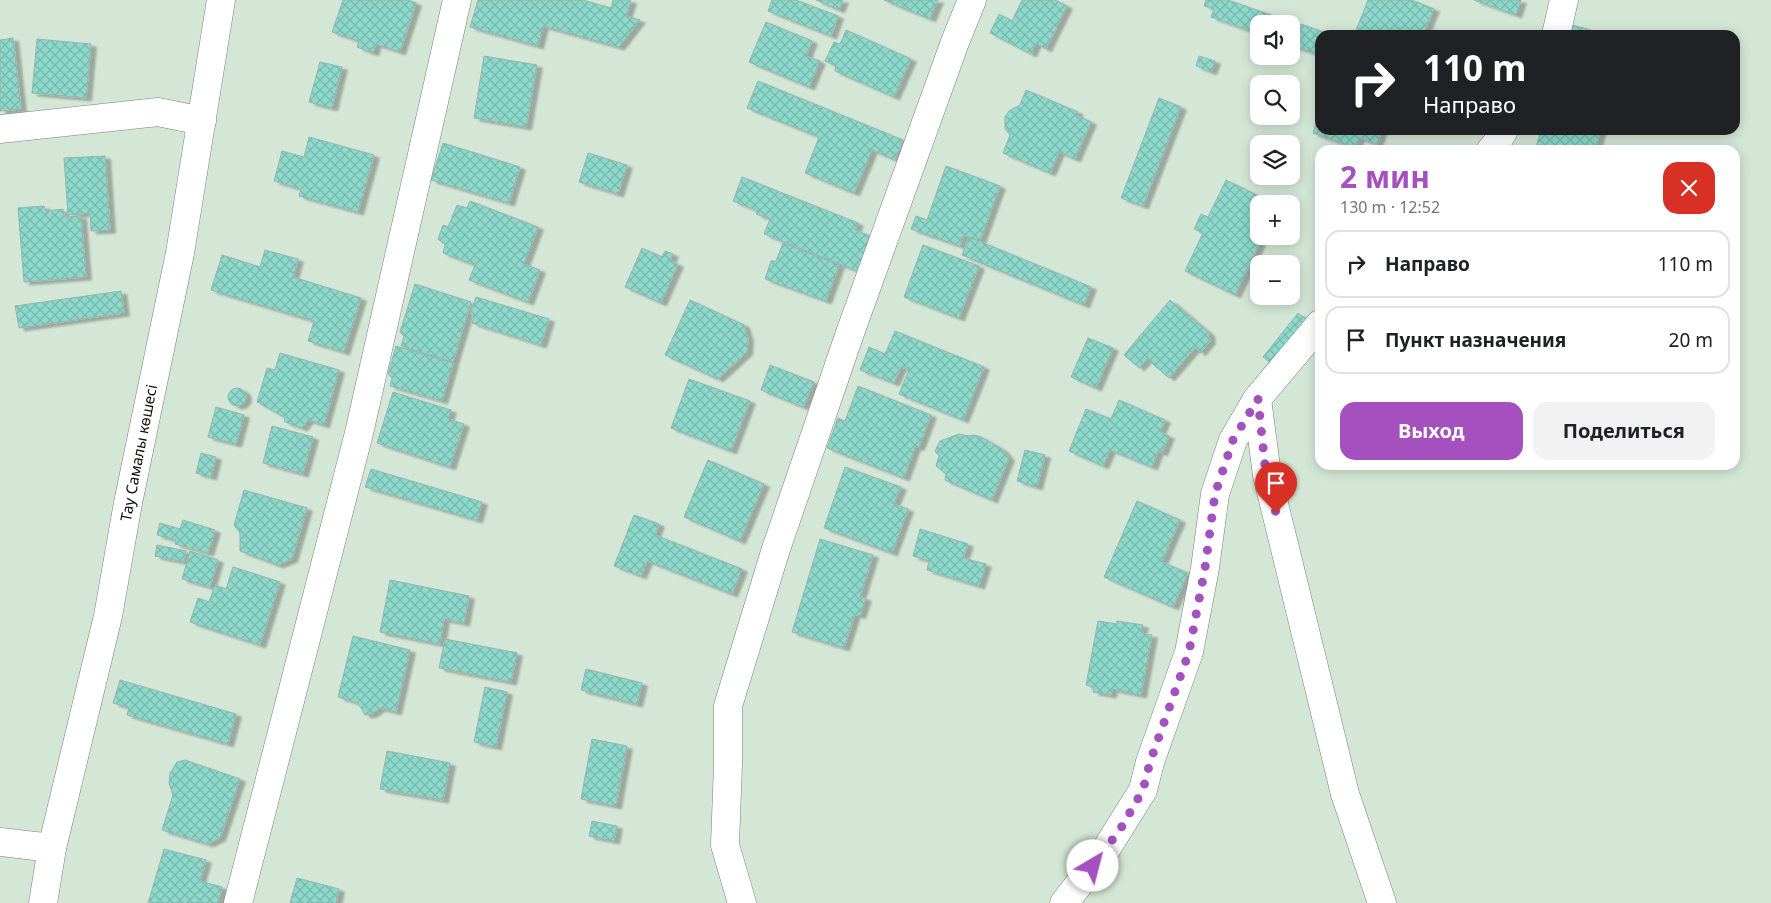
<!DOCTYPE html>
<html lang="ru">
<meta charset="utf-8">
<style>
:root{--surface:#fff;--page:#f2f2f2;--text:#202124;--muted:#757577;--line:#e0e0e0;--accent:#a450be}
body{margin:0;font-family:"Noto Sans",sans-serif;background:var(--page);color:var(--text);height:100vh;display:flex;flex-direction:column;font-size:19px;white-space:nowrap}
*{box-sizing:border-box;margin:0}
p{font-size:16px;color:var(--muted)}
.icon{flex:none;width:28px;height:28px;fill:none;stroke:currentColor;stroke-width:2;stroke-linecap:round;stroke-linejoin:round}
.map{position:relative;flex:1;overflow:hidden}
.panel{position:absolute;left:1315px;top:145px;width:425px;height:325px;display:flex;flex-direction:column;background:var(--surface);border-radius:15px;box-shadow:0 2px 12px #0003}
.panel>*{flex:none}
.hud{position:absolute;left:1315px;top:30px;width:425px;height:105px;border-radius:15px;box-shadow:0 2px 12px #0003;background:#202124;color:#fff;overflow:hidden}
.buttons{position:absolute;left:1250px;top:15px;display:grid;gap:10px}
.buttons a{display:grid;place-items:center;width:50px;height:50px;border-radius:10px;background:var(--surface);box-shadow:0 2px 12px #0003;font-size:25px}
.pin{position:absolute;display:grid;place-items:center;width:42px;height:42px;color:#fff;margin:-51px -21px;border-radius:50% 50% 50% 0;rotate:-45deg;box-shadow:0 0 5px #0007}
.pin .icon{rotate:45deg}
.me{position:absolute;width:55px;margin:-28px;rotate:37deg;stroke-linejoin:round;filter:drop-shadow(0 0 4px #0008)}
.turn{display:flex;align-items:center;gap:18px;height:105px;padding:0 25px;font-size:22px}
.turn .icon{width:65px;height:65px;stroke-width:2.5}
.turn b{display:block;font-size:35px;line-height:42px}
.round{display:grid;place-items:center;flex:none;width:52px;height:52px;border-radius:15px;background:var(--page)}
.head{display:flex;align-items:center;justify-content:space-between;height:85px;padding:0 25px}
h1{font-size:30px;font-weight:700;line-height:38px;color:var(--accent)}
.primary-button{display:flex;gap:10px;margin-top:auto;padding:10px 25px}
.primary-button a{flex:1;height:58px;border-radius:15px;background:var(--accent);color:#fff;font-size:20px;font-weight:700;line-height:58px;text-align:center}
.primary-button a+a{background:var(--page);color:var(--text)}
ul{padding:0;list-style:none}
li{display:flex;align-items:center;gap:15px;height:68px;margin:0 10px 8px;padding:0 15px;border:2px solid var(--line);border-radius:15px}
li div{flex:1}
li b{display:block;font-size:19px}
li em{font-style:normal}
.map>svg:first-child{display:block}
.building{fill:url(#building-cross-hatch);stroke:#98b3ae;filter:url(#shadow)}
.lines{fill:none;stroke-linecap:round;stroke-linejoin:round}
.street-casing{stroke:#758677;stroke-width:29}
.secondary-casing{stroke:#758677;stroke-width:29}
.street{stroke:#fff;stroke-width:28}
.secondary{stroke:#fff;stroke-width:28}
.route{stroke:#a450be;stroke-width:9;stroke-dasharray:0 16.2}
.labels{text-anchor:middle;stroke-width:4.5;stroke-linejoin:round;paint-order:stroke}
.street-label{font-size:15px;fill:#090f0a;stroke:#fff}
</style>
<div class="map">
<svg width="1771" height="903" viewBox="0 0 1771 903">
<defs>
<pattern id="building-cross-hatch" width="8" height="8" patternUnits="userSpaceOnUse" patternTransform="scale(1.25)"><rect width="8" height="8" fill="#8cd9cb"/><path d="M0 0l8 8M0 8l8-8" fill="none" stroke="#77b9ad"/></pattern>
<filter id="shadow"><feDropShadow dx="5.5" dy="3" stdDeviation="1" flood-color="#0004"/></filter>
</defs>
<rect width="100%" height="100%" fill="#d4e7d6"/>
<path class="building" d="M343,0H408L416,3L400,52L376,44L373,53L357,47L359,41L332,32Z
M478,0H583L611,8L613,0H629L631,1L626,16L640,20L619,47L543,26L538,46L470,27Z
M772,0H796L838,16L831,36L768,11Z
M816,0H843L839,10Z
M884,0H938L930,19Z
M1022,0H1055L1067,6L1046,49L1036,43L1031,54L990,33L999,14L1012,21Z
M1206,0H1228L1297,24L1291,39V24H1259V34L1211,17L1214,9L1204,6Z
M1368,0H1412L1434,9L1423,35H1359L1355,33Z
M1474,0H1521L1516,15Z
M766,22L812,41L806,56L820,61L809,87L749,62Z
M1301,24L1332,35H1320V55L1293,46Z
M1572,25L1591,30L1589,35H1569Z
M846,30L911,59L894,97L835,71L836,66L825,61L834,42L840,44Z
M13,38L21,109L0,111V40Z
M37,39L91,44L86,98L32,93Z
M484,56L537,65L526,127L474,118Z
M1199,56L1215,61L1211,72L1196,66Z
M320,62L342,67L332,108L309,102Z
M758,81L903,140L895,160L872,150L854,193L805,173L819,137L747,108Z
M1026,90L1078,112L1076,115L1091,122L1075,159L1059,152L1050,173L1003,153L1010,135L1005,129V117L1009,111L1020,105Z
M1159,98L1181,107L1143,206L1121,198Z
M1320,111V130H1382L1377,144L1359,138L1355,148L1313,133Z
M1541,130H1601L1595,150H1535Z
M309,137L374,155L358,212L299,196L301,189L274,181L282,151L304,157Z
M443,143L520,167L509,203L431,180Z
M588,153L627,165L618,194L579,182Z
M105,156L110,230L91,231L90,213L68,215L64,158Z
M946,166L1000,186L980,241L964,235L960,246L911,229L916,216L927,220Z
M742,177L858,223L855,230L875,238L862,273L764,234L770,219L756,214L758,211L733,201Z
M1226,180L1275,204H1259V236H1263L1235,295L1185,271L1203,233L1194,229L1201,214L1208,217Z
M470,201L538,227L524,264L540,270L528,302L469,280L475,265L443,253L445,245L438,239L443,225L448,227L457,205L467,208Z
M44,206L46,211L63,209L64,217L81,216L86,277L24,282L18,208Z
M969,237L1091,287L1084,305L962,255Z
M783,243L839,265L826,301L765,279L771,261H776Z
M923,245L979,266L959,318L904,297Z
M642,248L662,257L665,251L673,254L670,261L678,264L661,303L625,287Z
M265,250L298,259L293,277L361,298L344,352L308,341L314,321L211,290L222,255L260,267Z
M415,284L471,302L453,362L401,346L404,336L400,332Z
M121,291L124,313L19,328L15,306Z
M476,297L549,319L541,345L472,323L474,317L470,314Z
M690,300L744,325L748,339L747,352L718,379L665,355Z
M1170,300L1209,333L1210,341L1200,353L1195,348L1169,378L1147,359L1139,368L1124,355Z
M1298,313L1309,322L1274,366L1263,357Z
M895,331L984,367L963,420L899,394L909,370L901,367L894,383L860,370L869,347L885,354Z
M1088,338L1113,348L1096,388L1071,377Z
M396,346L453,363L442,401L390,386L392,378L388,374Z
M280,353L339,370L324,425L308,420L302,428L285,422L284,417L257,402L267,368L275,370Z
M770,365L814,382L803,407L761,390Z
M689,379L750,401L731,451L671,428Z
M858,386L931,415L919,447H915L904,478L827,448L838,418L845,421Z
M228 397a9 9 0 1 1 18 0a9 9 0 1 1-18 0Z
M393,392L451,410L448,419L464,424L450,467L377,443Z
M1119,400L1165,420L1160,432L1169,436L1162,453L1158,451L1152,467L1110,450L1103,466L1069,451L1086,409L1111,419Z
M216,407L244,415L236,444L208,437Z
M272,426L313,437L303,474L263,463Z
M959,434L968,436L974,435L981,437L1002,449L1009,458L992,500L945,480L946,474L936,466L939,456L935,451L940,441Z
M1025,450L1045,455L1037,487L1017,481Z
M201,453L216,457L211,477L196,473Z
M708,460L764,484L740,541L684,517Z
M845,467L901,487L894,504L908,509L892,553L824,528Z
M371,469L482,502L477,520L365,487Z
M244,490L307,508L292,559L278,565L240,551V533L234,525Z
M1137,501L1180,520L1162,562L1188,573L1173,607L1104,577Z
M634,515L659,524L655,535L742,569L732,594L647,561L641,576L614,566Z
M183,520L215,530L208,553L175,544L176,540L157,535L160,523L180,529Z
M920,529L968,544L963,558L986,564L979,586L927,570L929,561L913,556Z
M820,539L873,555L860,597L866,598L860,616L855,614L844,648L792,632Z
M157,545L186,551L184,562L155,556Z
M190,551L218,560L210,587L182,579Z
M233,567L280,582L260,645L190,622L198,598L209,602L215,585L226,589Z
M390,580L469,596L464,623L444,619L440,644L380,632Z
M1098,621L1117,624V621L1143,625L1141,633L1152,635L1141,695L1112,689L1111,695L1093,692L1094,687L1086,685Z
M353,636L410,650L396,712L380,708L372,714L365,715L358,703L338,697Z
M445,639L517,653L511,682L439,668Z
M586,669L642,683L637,704L581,690Z
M120,680L236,714L228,744L127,715L129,707L113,703Z
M485,687L507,692L496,747L474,742Z
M592,739L627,746L616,806L581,799Z
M387,751L450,763L443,800L380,789Z
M185,760L240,779L220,838L208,844L162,830L173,795L169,783L170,773L177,762Z
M592,821L617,826L614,841L589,836Z
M164,849L206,860L200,881L222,887L218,903H148Z
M297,878L339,889L336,903H290Z"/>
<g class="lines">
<g class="street-casing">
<path id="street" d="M1556,35L1564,0
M0,129L158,112L202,121
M1491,150L1496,144L1504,130
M1257,399L1267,475L1345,794L1382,903
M0,842L52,848
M238,903L359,433L457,0
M742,903L725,845L728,764V706L775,552L850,333L955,42L972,0
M1064,903L1103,854L1143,790L1150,762L1189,652L1205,568L1215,494L1233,440L1257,399L1320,324"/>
</g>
<g class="secondary-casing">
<path id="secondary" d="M43,903L52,848L108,616L128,503L180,253L221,0"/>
</g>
<use href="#street" class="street"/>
<use href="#secondary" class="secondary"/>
</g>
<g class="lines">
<path class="route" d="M1093,866L1121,828L1143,790L1150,762L1189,652L1205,568L1215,494L1233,440L1258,399L1266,475L1276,513"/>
</g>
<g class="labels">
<g class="street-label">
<text transform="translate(139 453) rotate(-79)" y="5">Тау Самалы көшесі</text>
</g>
</g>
</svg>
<div class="buttons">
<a><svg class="icon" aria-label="sound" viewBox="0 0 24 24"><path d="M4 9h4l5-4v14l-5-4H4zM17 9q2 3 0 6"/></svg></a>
<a><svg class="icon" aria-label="search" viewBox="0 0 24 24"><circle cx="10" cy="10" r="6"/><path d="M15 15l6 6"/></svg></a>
<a><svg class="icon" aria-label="layers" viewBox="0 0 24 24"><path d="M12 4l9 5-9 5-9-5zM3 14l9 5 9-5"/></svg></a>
<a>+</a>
<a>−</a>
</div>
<div class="pin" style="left:1276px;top:513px;background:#d93025"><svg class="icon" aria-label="arrive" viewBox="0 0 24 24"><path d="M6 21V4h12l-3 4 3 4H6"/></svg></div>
<svg class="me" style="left:1093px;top:866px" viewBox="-20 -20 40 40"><circle r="19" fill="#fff"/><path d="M0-13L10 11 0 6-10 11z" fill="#a450be"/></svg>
<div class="hud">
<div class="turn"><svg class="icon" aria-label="right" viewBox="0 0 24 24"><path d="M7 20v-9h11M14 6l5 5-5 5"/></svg><div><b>110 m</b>Направо</div></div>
</div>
<section class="panel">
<div class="head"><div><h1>2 мин</h1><p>130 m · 12:52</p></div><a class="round" style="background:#d93025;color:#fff"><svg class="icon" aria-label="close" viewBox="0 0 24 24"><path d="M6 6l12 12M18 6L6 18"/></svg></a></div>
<ul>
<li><svg class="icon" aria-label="right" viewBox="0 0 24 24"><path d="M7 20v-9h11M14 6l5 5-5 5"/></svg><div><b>Направо</b></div><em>110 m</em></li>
<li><svg class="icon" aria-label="arrive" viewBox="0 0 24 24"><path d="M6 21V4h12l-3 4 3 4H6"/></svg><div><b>Пункт назначения</b></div><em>20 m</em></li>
</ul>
<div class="primary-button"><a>Выход</a><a>Поделиться</a></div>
</section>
</div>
